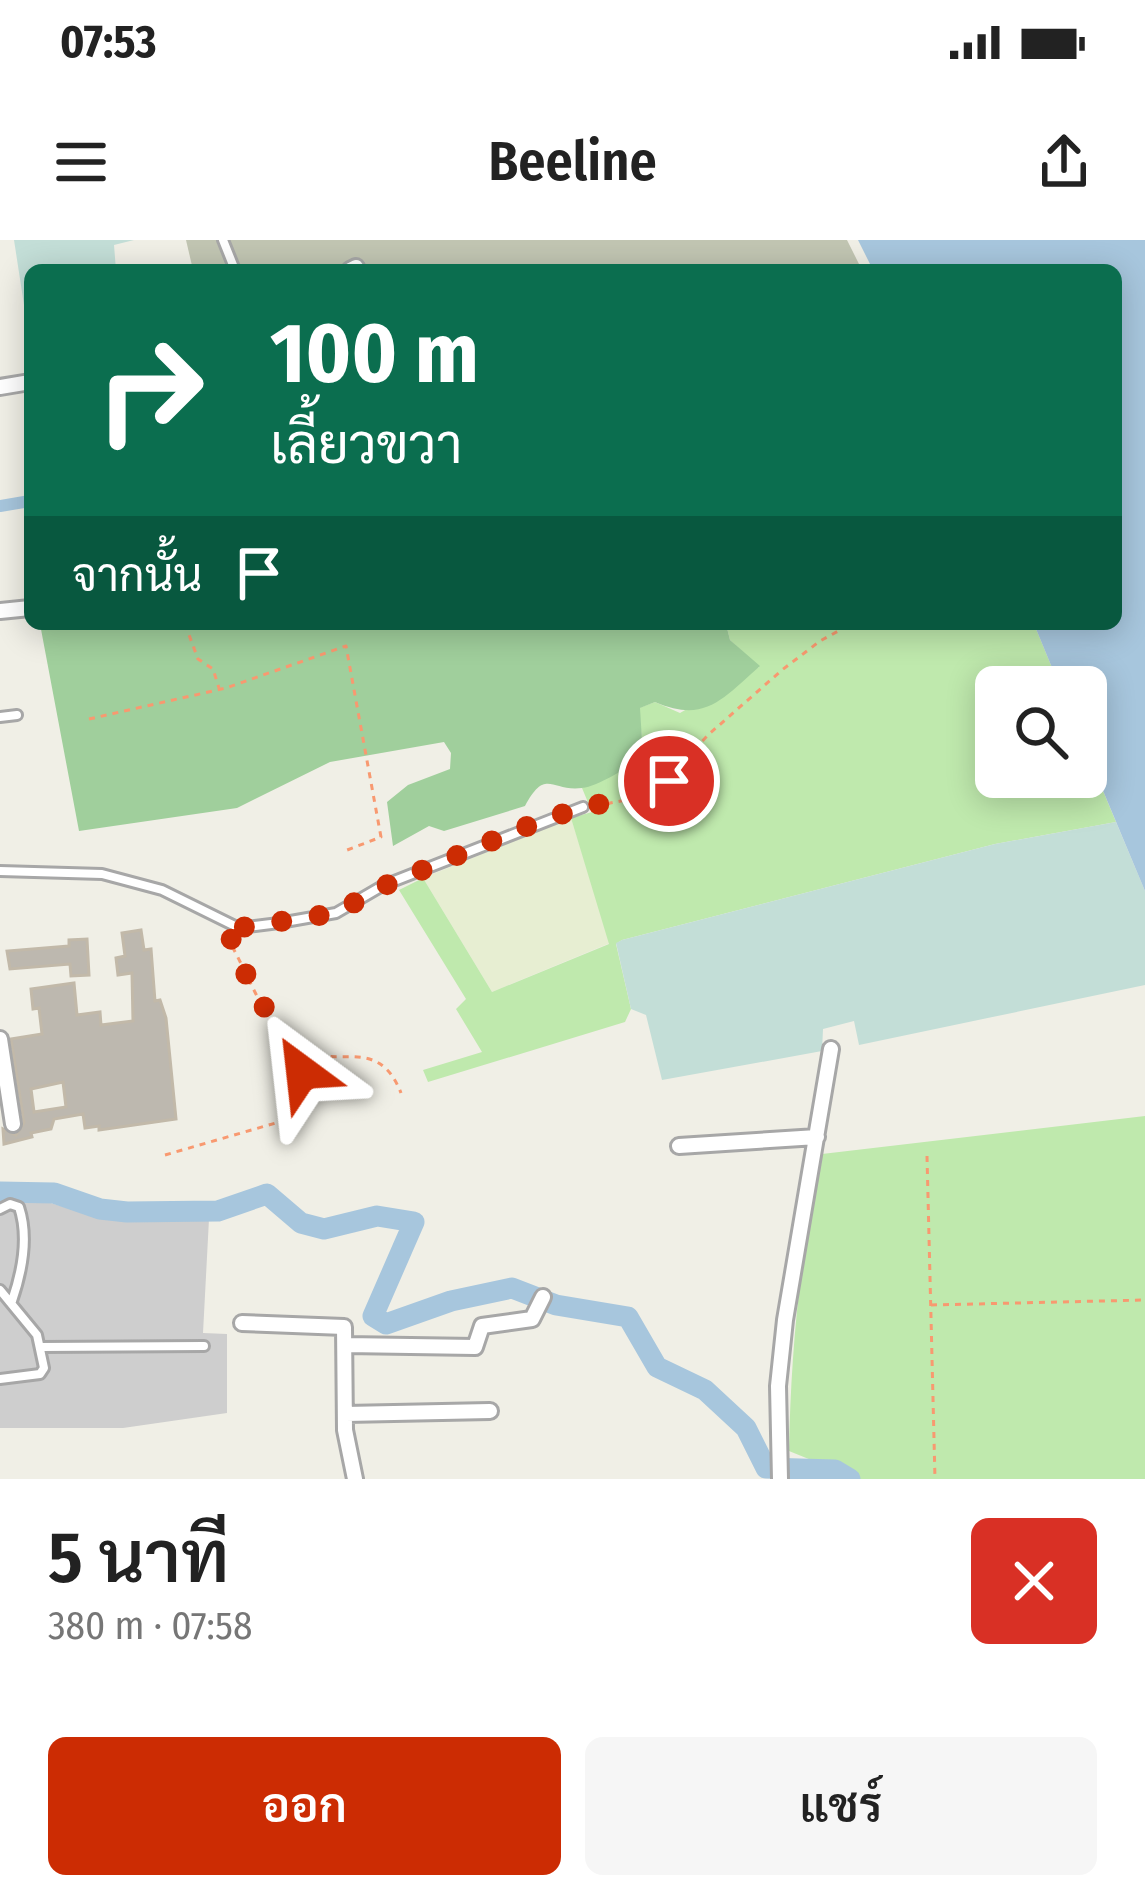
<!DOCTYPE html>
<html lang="th">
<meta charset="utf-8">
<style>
:root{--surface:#fff;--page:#f6f6f6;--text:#222;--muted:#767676;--accent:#cc2c03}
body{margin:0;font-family:"Fira Sans Condensed",Sarabun,sans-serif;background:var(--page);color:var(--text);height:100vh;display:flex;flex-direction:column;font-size:45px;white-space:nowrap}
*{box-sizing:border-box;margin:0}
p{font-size:39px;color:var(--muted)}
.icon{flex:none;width:66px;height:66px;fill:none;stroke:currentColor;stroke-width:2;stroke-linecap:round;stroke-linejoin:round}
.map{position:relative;height:1239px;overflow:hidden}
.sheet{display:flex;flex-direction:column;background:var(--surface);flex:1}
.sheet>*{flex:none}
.top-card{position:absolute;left:24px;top:24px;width:1098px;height:366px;border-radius:18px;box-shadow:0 6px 30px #0003;background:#0b6e4f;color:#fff;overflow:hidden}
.fabs{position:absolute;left:975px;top:426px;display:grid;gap:24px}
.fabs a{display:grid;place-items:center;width:132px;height:132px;border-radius:18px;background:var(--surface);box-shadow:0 6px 30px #0003;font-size:60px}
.pin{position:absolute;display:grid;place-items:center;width:102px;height:102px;color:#fff;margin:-51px;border:6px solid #fff;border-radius:50%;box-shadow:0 3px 12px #0007}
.me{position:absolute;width:132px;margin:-66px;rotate:330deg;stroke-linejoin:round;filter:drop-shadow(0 0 9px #0008)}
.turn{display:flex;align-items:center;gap:42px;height:252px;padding:0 48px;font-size:54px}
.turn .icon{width:156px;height:156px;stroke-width:2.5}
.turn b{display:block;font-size:84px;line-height:102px}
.then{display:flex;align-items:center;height:114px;padding:0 48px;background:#0003;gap:24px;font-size:45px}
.round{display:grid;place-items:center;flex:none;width:126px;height:126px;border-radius:18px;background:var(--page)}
.overview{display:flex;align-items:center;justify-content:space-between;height:204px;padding:0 48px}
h1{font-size:72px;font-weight:600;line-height:90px}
.action{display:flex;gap:24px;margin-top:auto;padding:24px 48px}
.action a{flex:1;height:138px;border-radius:18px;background:var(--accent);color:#fff;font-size:48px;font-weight:600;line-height:138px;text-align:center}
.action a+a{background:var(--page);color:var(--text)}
.status{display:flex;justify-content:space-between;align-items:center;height:84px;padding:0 60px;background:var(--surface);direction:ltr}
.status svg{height:33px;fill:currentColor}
header{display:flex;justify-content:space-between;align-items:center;height:156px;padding:0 48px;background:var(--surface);font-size:54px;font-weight:600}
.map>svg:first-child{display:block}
.religious{fill:#cecece}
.construction{fill:#c1c5b2}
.farmland{fill:#e7eed2}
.grass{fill:#bfe9ad}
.forest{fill:#a0cf9c}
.wetland{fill:#c3ded7}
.water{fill:#a7c6dd}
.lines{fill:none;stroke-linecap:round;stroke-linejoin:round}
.canal{stroke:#a7c6dd;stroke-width:12}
.river{stroke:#a7c6dd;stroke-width:21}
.building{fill:#bdb8af;stroke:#c2b9a9;stroke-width:3;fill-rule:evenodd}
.lane-casing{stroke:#a7a7a7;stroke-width:14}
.street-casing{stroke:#a7a7a7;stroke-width:20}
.path{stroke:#f89970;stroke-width:3;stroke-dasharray:6 6;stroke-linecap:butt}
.lane{stroke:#fff;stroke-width:8}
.street{stroke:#fff;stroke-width:14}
.route{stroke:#cc2c03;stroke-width:21;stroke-dasharray:0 37.8}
</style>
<div class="status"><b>07:53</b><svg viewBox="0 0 49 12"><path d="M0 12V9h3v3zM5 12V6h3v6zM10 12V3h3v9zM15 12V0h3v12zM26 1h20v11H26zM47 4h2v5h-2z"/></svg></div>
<header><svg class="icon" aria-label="menu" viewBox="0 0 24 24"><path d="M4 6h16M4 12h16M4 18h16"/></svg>Beeline<svg class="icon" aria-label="share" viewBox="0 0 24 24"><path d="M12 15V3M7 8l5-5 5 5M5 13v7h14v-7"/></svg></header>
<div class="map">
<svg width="1145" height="1239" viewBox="0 0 1145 1239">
<rect width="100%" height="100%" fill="#f0efe6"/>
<path class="religious" d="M31,957L107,980L209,979L203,1093L227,1094V1173L123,1188H0V959Z"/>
<path class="construction" d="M186,0H847L862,30H193Z"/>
<path class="farmland" d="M571,578L610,703L492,752L423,638Z"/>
<path class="grass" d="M726,384H1034L1060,447H996V537H1086V510L1116,582L995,604L622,700L616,704L631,769L625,782L428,842L423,830L482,812L456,769L466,759L399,650L423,638L492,752L609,704L571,578L592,572L582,548L636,523L642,500L639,468L655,462L680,473L759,427L730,400Z
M1145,876V1239H858L789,1211C791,1110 800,1012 822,914Z"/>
<path class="forest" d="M40,384H726L730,400L760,426C723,458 706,484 655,462L640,468L642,500L636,523C621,530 599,546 582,548C551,552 546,527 525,566L444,591L429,586L393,606L387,562L408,545L450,529L451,513L444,502L330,522L237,568L79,591Z"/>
<path class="wetland" d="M14,0H134L114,5L116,30H104L102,24L73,30H30V65H24Z
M1116,582L1145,651V745L859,805L854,781L823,789L822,811L662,840L646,775L631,769L616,703L622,700L995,604Z"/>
<path class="water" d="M858,0H1145V651L1086,510V447H1060L1034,384H1116V30H873Z"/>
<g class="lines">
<path class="canal" d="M0,266L30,261"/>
<path class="river" d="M0,952L54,953L100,969L127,972L218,971L267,954L301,983L324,989L377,976L414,982L373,1076L386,1084L451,1061L512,1048L556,1065L628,1077L657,1127L705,1150L746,1188L766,1228L835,1230L850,1239"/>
</g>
<path class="building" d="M141,690L144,710L151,709L155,761L160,760L166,778L176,879L99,890V886L85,888L83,874L54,879L51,889L31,893L32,897L4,904L3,889L16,895L24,883L11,799L42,794L39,768L33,769L31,749L74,743L77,775L100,772L101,785L133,781L132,733L118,735L116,718L125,716L122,693ZM63,842L66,867L34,872L31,849Z
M87,699L89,735L71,736L70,724L10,729L7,711L69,706V700Z"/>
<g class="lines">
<g class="lane-casing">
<path id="lane" d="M223,0L235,30
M0,477L17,475
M0,631L102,634L162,650L239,688L279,683L336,673L384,645L583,567
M0,969L10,964L19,967C29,997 22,1032 12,1061
M0,1050L37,1095L44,1128L40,1134L0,1139
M41,1107L204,1106"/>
</g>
<g class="street-casing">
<path id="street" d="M350,30L356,27
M0,147L30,142
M0,371L30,368
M0,799L13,884
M679,906L817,897
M242,1083L344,1087L345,1190L355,1239
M346,1105L475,1107L482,1086L532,1079L543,1057
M346,1174L490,1171
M780,1239L778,1146L785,1080L831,809"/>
</g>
<path class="path" d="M185,384L198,419L213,429L219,448
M89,479L226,448L346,406L381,597L342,612
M595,566L652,555L708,495L782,430L820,401L851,384
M230,695L233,708C250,739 266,785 295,806C334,833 377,792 401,853
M165,915L286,880C310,859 303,834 295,806
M927,916L935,1239
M931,1065L1145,1060"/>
<use href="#lane" class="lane"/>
<use href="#street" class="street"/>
</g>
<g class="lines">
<path class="route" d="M302,832C296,809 286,800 273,781C253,750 235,717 226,682L238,688L336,673L384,646L535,583L583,567L652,555L669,541"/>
</g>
</svg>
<div class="fabs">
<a><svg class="icon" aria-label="search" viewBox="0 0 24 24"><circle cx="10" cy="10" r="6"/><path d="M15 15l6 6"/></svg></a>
</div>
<div class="pin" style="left:669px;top:541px;background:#d93025"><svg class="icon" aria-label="arrive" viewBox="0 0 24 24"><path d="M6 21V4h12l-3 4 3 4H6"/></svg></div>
<svg class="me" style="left:302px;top:832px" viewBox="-20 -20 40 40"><path d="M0-17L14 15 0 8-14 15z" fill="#cc2c03" stroke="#fff" stroke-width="4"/></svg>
<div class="top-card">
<div class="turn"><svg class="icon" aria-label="right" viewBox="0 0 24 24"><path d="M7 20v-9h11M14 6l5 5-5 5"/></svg><div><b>100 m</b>เลี้ยวขวา</div></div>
<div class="then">จากนั้น<svg class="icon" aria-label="arrive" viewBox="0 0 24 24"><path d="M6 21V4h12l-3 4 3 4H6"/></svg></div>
</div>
</div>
<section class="sheet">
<div class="overview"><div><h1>5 นาที</h1><p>380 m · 07:58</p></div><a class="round" style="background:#d93025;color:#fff"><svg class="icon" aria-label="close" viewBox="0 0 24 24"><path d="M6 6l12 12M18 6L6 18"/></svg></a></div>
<div class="action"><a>ออก</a><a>แชร์</a></div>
</section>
